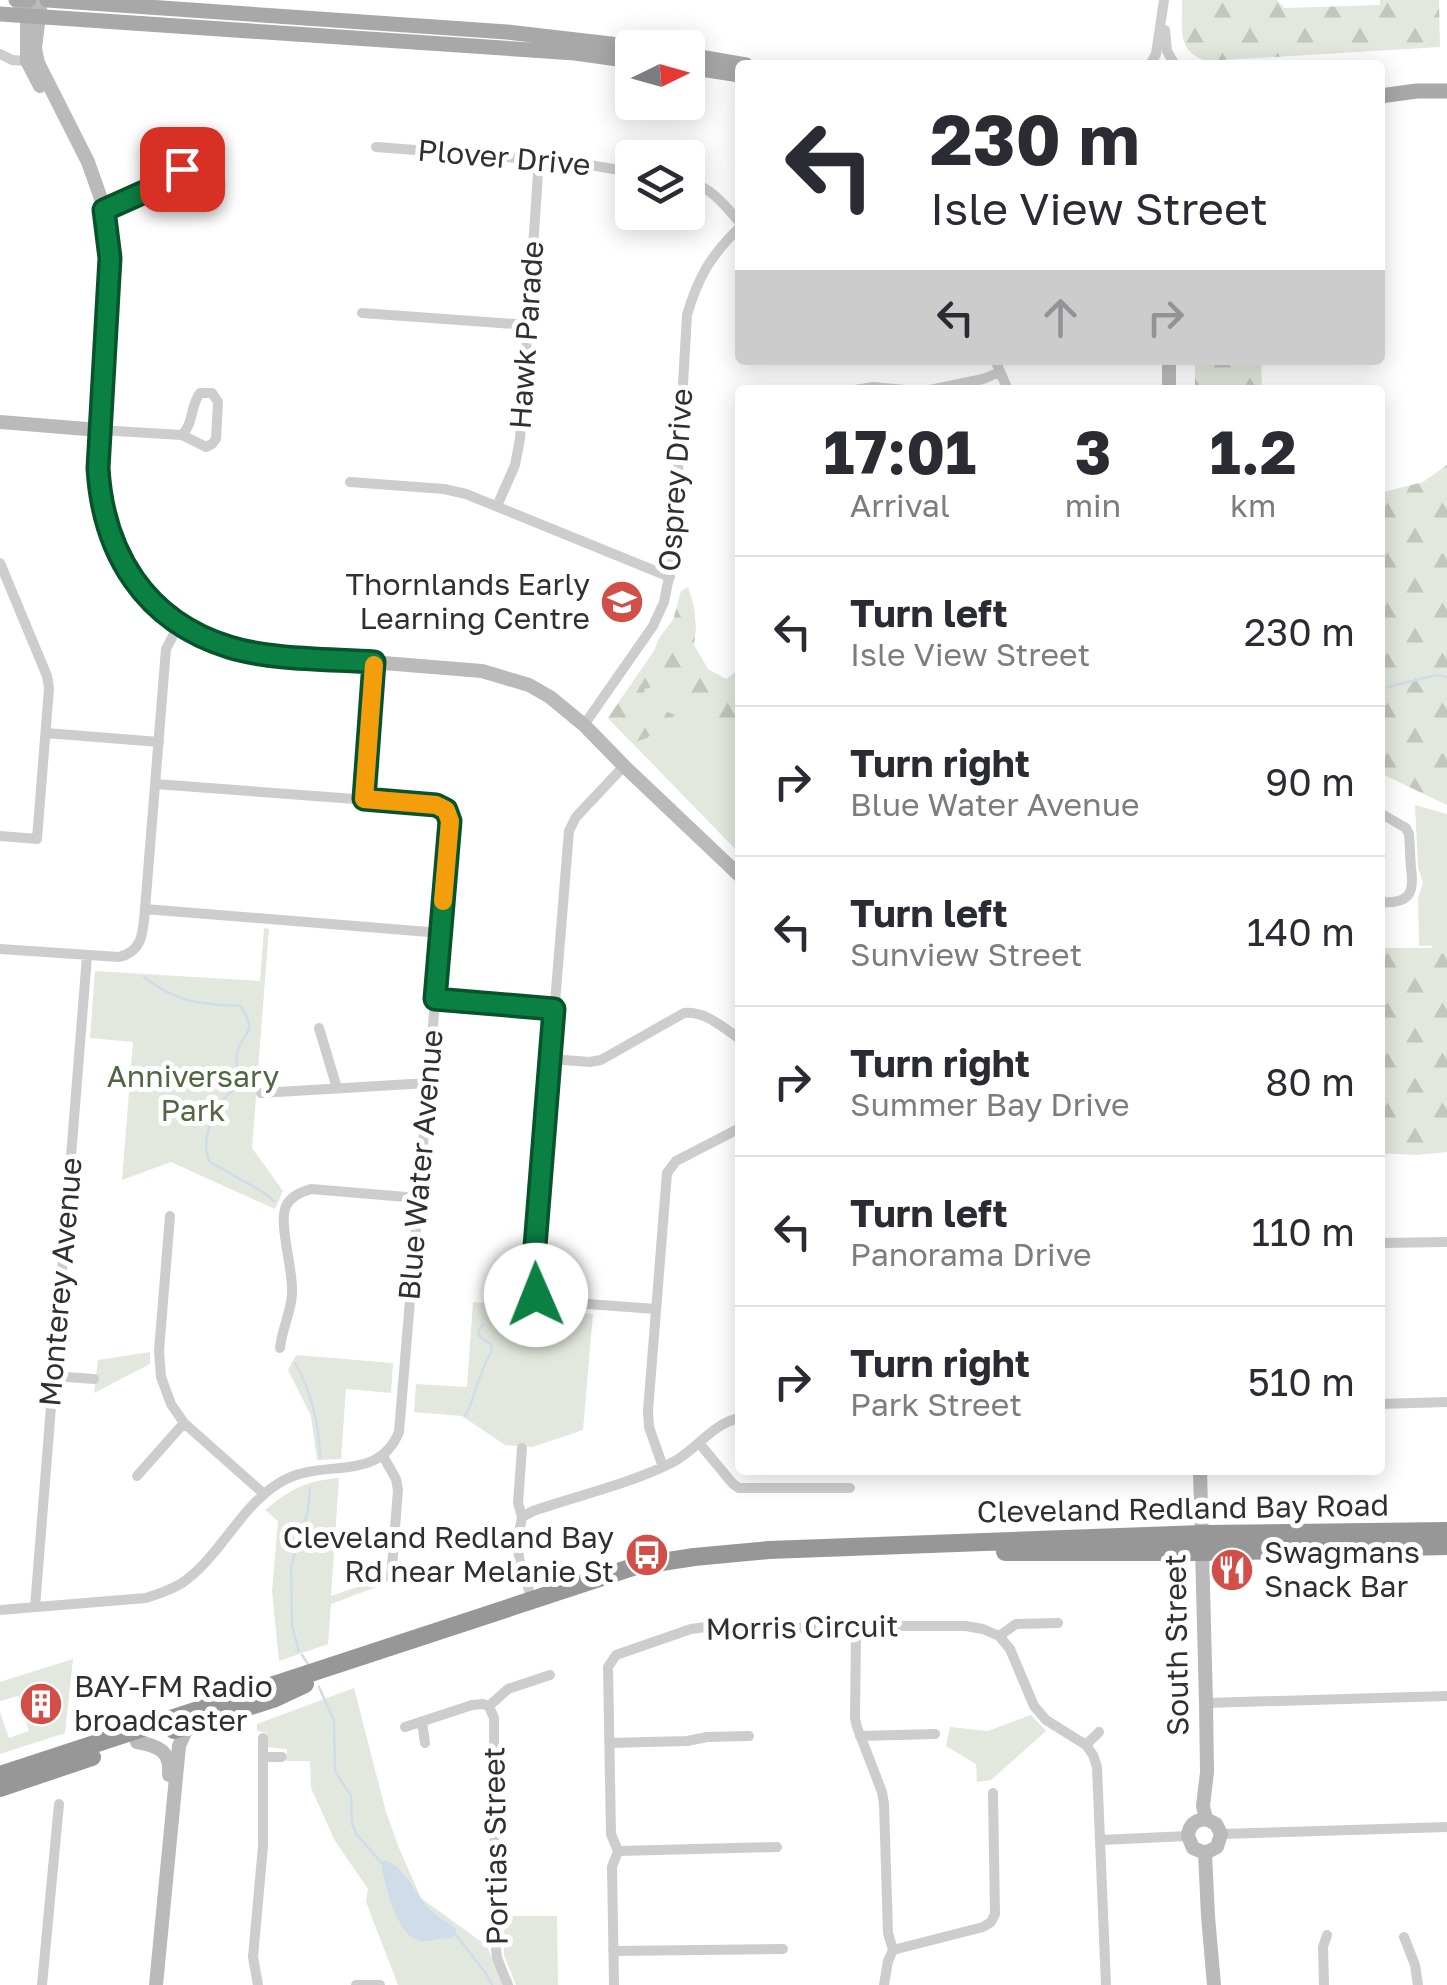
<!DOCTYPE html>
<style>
:root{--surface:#fff;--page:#f2f2f3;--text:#2b2b33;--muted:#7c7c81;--line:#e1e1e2}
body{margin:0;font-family:"Golos Text",sans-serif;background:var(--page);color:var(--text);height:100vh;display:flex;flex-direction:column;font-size:38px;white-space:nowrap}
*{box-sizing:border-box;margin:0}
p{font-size:32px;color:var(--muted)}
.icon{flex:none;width:55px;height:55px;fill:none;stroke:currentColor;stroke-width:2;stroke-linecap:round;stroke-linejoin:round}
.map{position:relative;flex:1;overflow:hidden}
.side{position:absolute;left:735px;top:385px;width:650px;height:1090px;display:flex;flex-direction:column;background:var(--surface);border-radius:10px;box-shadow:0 5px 25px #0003}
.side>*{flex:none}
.top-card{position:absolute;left:735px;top:60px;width:650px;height:305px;border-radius:10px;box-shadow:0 5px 25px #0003;background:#fff;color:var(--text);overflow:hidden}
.needle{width:65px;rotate:85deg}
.controls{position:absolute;left:615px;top:30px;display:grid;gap:20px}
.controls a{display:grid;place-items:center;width:90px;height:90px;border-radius:10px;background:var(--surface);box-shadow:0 5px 25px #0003;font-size:50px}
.pin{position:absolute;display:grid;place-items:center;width:85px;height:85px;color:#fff;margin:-42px;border-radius:20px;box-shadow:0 5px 15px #0006}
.me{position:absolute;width:110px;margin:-55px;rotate:359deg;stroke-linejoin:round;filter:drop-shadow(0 0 8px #0008)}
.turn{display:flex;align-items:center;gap:35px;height:210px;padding:0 30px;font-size:45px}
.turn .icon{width:130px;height:130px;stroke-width:2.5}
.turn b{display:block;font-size:70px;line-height:85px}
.lanes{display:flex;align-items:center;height:95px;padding:0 30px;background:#0003;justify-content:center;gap:50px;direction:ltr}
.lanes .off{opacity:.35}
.eta{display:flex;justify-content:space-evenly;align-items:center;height:170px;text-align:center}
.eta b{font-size:60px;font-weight:700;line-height:70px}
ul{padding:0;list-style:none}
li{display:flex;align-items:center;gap:30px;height:150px;padding:0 30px;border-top:2px solid var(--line)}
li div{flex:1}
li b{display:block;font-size:38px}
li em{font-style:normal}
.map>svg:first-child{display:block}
.green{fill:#e2e8dd}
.forest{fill:url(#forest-firs)}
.water{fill:#cfdce9}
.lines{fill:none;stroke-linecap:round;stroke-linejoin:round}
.stream{stroke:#cfdce9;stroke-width:2.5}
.street{stroke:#cdcdcd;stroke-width:10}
.secondary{stroke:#bababa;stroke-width:14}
.primary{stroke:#a8a8a8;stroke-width:15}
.highway{stroke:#979797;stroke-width:18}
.route-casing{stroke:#07532c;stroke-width:25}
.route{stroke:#0b8043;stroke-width:18}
.slow{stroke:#f59e0b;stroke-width:18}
.labels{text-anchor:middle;stroke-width:10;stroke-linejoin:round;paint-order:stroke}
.street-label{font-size:30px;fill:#303030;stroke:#fff}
.poi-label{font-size:30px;fill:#303030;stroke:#fff;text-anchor:end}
.park-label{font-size:30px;fill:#4f6742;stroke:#fff}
</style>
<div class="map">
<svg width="1447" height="1985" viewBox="0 0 1447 1985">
<defs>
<pattern id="forest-firs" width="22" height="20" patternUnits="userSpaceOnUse" patternTransform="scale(2.5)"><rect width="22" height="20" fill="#e2e8dd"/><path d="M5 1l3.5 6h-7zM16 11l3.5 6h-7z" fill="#c2c7be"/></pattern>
</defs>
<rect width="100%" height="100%" fill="#fff"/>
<path class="green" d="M654,651L740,690V854L608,718Z
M1415,805L1447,814V945L1419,946L1418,898L1423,883L1418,867Z
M264,928L269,929L252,1148L283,1191L275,1209L171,1162L122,1180L133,1042L90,1038L95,971L260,981Z
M473,1302L526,1306L532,1309L593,1314L583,1430L532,1447L505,1445L462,1416L414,1412L416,1384L467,1387Z
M150,1352V1364L94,1393L98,1360Z
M296,1355L393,1363L391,1393L346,1389L341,1459L317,1460L311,1416L288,1370Z
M339,1478L331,1596L375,1581L379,1586L331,1604L328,1644L279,1661L272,1591L278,1521L265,1510C291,1489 305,1481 339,1478Z
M73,1659L65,1733L0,1754V1712L9,1738L29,1731L18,1696L0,1701V1682Z
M354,1688L386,1812L399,1848L421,1898L487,1946L503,1985H398L366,1902L368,1889L335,1841L311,1788L310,1761H287V1749L268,1747L267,1733L257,1731V1724Z
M1031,1715L1046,1731L991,1780L977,1782L976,1764L946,1746L950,1727L988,1731Z
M502,1916H557L558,1985H516L504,1955Z"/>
<path class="forest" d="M1182,0H1277L1284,8L1380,5V0H1439L1440,47L1207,61C1175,52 1183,27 1182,0Z
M195,151L204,157L219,186C216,193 213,195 204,194L190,168L188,156Z
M1195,360H1261L1262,390H1195Z
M1447,465V805L1380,773V493L1423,482Z
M688,587L694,607L696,628L694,645L708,669L726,679L740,669V749L732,745L720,731L671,693L657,686L644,689L646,703L675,715L647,738L632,743L608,718L654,651L659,638L673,620L681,591Z
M1447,923V1152L1416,1155L1380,1153V948H1431L1442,936Z"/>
<path class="water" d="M386,1860C406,1870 411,1886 424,1903C432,1913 445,1921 456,1929V1935L449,1939C437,1936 428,1944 417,1940C396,1933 384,1882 381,1862Z"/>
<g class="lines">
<path class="stream" d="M1380,689L1436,675L1447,677
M144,977C177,1003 200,1004 241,1006C259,1037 243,1027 237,1054C235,1063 239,1071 241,1080C236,1087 230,1092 224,1099C211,1114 200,1144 210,1162L263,1192L274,1201
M295,1363C312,1393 319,1423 320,1457
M465,1416C477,1395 478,1371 492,1351L491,1344L480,1337L478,1332L483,1324
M299,1651L292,1626L291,1566L308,1511L310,1488
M302,1655L308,1664
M319,1687L334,1721L335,1771L351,1796L352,1824L357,1835L381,1862
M456,1935L487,1975L492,1985"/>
<path class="street" d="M1165,30L1167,51L1175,65
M0,54L12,60L27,61
M1150,65L1156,54L1164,0
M194,146C222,151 232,213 203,197C195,193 189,181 180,176L186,150Z
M376,147L571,162L632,172
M688,181C711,187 725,205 740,223
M105,210L180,176
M362,313L528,325
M995,360L1008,390
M855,390L873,387L905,390
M930,390L983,379L1000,372
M99,430L182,435L206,447L212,444L216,439L218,402L212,393H200C190,406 194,423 182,435
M350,482L444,489L466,494L670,577
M497,506L515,465L520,439L539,159
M0,563L47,676L49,688L37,839L0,836
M584,725L653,626L664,602L673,557L687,315C698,277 711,255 740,227
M46,733L159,742
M624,766L576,817L569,831L532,1284L536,1295L547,1301L656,1309
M364,799L375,662
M1380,813L1406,828L1409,834C1410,845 1410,856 1411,868C1415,895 1408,904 1380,902
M145,909L441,933
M0,949L119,957C144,951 143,930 145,909L166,649L179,624
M435,999L554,1009
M319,1028L337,1088
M551,1059L590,1062L601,1060L684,1013C706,1011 722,1027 740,1039
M261,1093L428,1083
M170,1216L159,1351L161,1377L171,1404L184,1423L264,1494
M1380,1243L1447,1242
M280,1348C282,1328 291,1313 292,1294C294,1271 278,1224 286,1206C291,1196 301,1192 311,1189L418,1198
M53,1376L94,1379
M1380,1404L1447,1402
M699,1443L733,1484L739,1488H850
M522,1448L518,1503L522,1517L517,1544L520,1563L532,1599
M383,1456L396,1479L398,1490L391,1579
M663,1467L649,1427L648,1411L667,1173L676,1161L740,1128
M137,1476L184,1423
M522,1517L533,1511C576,1496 636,1482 675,1461C698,1448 713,1423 740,1418
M35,1607L87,956
M0,1610L146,1598C158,1594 171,1590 182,1583C220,1557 239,1508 279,1483C322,1456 377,1485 399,1432L450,821L446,809L436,805L155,784
M856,1631L855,1718L857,1727L882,1792L884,1804L888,1933L893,1950L888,1961L884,1985
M999,1636L1016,1624L1058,1623
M1206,1703L1447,1696
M489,1706L494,1718L495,1940L497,1958L508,1985
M422,1722L425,1743
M405,1727L472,1705L483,1704L489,1706L508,1689L550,1675
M860,1736L935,1734
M609,1743L687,1741L707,1737L749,1736
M1086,1745L1099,1732
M263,1757H282
M1221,1834L1447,1827
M1100,1840L1188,1836
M618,1851L777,1847
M1404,1937L1415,1965L1418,1985
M893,1950L983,1927L991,1922L995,1914L993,1793
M613,1951L783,1949
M42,1985L59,1804
M258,1985L253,1957L263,1846V1738
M356,1985H380
M614,1985L612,1867L618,1851L611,1834L608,1667L616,1655L691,1629L706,1627L749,1629L834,1627L856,1631L880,1626H966L983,1629L999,1636L1010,1649L1034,1706L1046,1720L1086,1745L1093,1755L1097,1767L1106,1985
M1324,1985L1323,1947L1327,1935"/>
<path class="secondary" d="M41,0L35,48L38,63L88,162L105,210L110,258L98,468C104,572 159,633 260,653L482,671L529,685L550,697L584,725L624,766L740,876
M27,6V61L40,86
M1169,360V390
M0,422L99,430
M1200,1470L1206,1703L1207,1772L1203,1806L1206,1819L1216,1824L1221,1834L1217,1847L1205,1853
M137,1742C159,1746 171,1751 169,1775
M1205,1853L1208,1916L1214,1985
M1205,1853L1193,1848L1188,1836C1189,1825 1195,1820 1206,1819
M156,1985L179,1746L185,1732L194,1724"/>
<path class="primary" d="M16,0H29
M47,0L507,32L645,48
M0,14L575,53L632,61
M688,55L746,65
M688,67L740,75
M1380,96L1417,91H1447"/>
<path class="highway" d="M1005,1552H1202L1447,1546
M174,1730L273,1699L305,1684
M0,1775L636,1566L694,1557L769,1550L1202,1534L1447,1531
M0,1788L92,1757"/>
</g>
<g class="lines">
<g class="route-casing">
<path id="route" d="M182,169L180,176L104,210L110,258L98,468C103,553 145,621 229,647C270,660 331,659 374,662L364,799L436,805L446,810L450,821L435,999L554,1009L532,1284L536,1295"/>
</g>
<use href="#route" class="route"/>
<path class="slow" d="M374,665L364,799L436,805L446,810L450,821L443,901"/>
</g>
<defs>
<g id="school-disc" transform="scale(2.25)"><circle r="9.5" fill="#d14f48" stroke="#fff"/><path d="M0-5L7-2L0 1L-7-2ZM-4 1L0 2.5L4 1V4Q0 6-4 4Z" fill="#fff"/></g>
<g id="bus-disc" transform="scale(2.25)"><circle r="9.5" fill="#d14f48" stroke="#fff"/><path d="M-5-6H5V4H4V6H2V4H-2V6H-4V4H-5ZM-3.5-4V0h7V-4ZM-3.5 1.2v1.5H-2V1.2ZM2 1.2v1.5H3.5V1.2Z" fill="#fff"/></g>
<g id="restaurant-disc" transform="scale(2.25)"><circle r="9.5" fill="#d14f48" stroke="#fff"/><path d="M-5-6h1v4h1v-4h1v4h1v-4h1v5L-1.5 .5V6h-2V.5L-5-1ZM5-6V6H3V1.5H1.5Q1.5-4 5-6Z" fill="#fff"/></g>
<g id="building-disc" transform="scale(2.25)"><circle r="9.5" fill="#d14f48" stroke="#fff"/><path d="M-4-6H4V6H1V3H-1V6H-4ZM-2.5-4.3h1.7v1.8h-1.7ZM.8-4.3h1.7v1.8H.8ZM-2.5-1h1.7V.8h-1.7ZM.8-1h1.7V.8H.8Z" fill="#fff"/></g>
</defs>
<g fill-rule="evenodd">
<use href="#school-disc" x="622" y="602"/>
<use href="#bus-disc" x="647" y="1555"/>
<use href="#restaurant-disc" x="1232" y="1570"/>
<use href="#building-disc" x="41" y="1704"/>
</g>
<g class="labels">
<g class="street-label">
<text transform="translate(504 158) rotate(5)" y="10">Plover Drive</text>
<text transform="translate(527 335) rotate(-86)" y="10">Hawk Parade</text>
<text transform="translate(676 480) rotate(-86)" y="10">Osprey Drive</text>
<text transform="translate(421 1165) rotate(-85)" y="10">Blue Water Avenue</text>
<text transform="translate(61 1282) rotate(-85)" y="10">Monterey Avenue</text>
<text transform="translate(1183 1509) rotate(-1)" y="10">Cleveland Redland Bay Road</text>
<text transform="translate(802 1628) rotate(-1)" y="10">Morris Circuit</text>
<text transform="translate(1177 1645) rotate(-91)" y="10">South Street</text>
<text transform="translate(496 1846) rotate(-91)" y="10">Portias Street</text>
</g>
<g class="poi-label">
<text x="590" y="595">Thornlands Early<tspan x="590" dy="34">Learning Centre</tspan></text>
<text x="614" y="1548">Cleveland Redland Bay<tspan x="614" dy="34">Rd near Melanie St</tspan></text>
<text x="1264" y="1563" text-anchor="start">Swagmans<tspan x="1264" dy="34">Snack Bar</tspan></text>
<text x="74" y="1697" text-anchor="start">BAY-FM Radio<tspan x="74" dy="34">broadcaster</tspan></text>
</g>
<g class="park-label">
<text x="193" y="1087">Anniversary<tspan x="193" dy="34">Park</tspan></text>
</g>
</g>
</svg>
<div class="controls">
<a><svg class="needle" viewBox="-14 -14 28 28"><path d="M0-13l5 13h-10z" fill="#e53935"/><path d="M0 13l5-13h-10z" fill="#7c7c81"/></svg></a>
<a><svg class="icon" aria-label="layers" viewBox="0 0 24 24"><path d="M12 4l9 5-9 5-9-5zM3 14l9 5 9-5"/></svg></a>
</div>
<div class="pin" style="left:182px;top:169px;background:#d93025"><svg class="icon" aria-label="arrive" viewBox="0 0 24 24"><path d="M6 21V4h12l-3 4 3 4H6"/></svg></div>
<svg class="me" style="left:536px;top:1295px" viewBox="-20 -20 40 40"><circle r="19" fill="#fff"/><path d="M0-13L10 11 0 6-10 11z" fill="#0b8043"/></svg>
<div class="top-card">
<div class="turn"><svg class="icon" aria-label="left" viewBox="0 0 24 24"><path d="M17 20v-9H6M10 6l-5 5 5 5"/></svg><div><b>230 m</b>Isle View Street</div></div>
<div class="lanes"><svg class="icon" aria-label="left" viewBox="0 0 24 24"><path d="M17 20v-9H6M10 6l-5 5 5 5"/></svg><svg class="icon off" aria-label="ahead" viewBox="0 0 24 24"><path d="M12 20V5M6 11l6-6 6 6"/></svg><svg class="icon off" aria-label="right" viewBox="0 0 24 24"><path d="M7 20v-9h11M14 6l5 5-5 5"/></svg></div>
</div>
<section class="side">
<div class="eta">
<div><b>17:01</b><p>Arrival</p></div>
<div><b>3</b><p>min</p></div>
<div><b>1.2</b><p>km</p></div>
</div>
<ul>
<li><svg class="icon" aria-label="left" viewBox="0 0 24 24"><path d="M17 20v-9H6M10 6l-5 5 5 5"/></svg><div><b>Turn left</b><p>Isle View Street</p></div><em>230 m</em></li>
<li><svg class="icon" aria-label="right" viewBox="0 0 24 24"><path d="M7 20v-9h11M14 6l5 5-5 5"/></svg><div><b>Turn right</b><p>Blue Water Avenue</p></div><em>90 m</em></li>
<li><svg class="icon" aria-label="left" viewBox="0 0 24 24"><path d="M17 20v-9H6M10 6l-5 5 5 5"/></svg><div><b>Turn left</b><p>Sunview Street</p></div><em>140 m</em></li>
<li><svg class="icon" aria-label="right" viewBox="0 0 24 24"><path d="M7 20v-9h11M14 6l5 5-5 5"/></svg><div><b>Turn right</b><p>Summer Bay Drive</p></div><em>80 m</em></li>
<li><svg class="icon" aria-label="left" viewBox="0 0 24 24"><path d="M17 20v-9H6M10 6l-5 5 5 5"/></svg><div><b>Turn left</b><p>Panorama Drive</p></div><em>110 m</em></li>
<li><svg class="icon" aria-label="right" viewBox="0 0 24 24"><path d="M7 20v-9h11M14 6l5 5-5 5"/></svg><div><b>Turn right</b><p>Park Street</p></div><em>510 m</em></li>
</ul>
</section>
</div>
